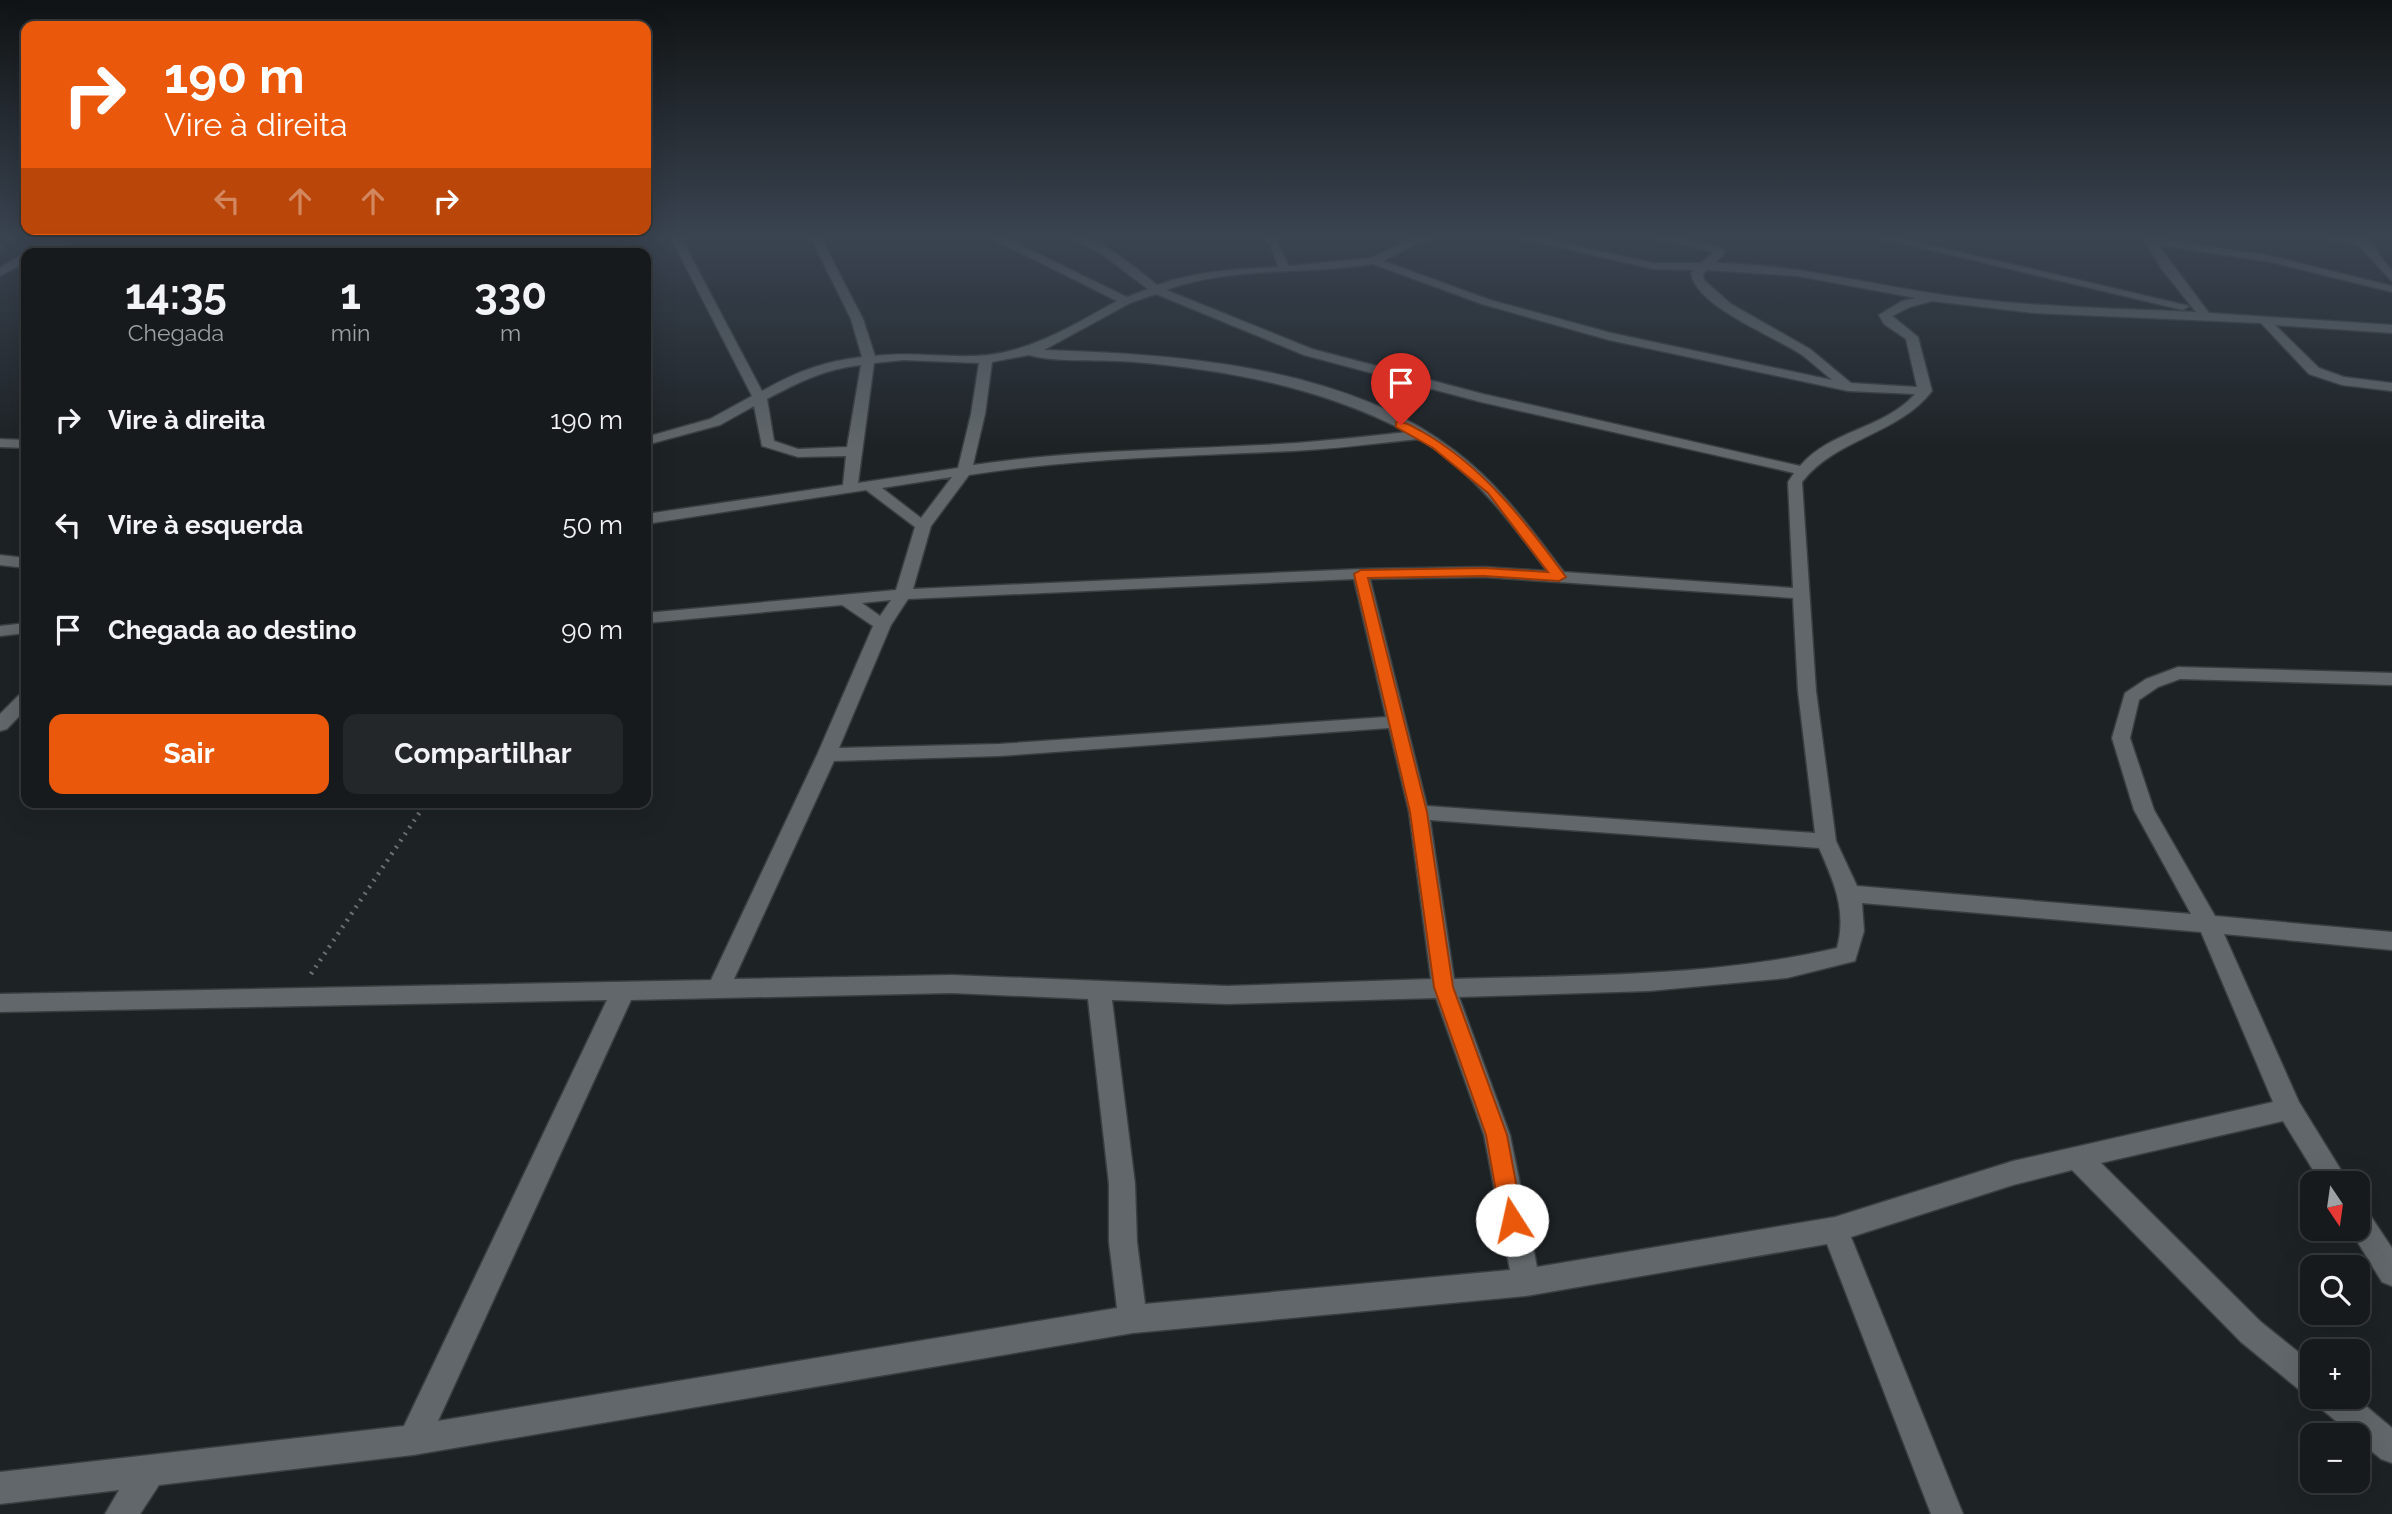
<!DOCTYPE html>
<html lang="pt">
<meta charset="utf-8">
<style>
:root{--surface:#161a1c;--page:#232729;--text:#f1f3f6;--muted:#9ea1a3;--line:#35383b;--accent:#ea580c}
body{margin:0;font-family:Raleway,sans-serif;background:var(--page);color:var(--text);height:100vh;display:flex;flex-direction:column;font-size:26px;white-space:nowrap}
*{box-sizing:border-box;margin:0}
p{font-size:23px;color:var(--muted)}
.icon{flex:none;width:38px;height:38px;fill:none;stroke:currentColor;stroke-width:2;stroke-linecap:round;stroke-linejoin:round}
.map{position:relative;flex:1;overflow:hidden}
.side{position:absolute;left:21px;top:248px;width:630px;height:560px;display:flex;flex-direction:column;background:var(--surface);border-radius:14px;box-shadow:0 7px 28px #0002,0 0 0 2px var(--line)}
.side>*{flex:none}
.banner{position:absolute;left:21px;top:21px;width:630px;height:214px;border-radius:14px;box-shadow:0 7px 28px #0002,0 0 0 2px var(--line);background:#ea580c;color:#fff;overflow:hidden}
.needle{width:46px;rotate:167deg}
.fabs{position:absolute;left:2300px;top:1171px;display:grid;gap:14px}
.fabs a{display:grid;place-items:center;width:70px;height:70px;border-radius:14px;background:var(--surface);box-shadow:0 7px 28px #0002,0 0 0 2px var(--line);font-size:35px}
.pin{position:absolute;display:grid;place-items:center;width:60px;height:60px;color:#fff;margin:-72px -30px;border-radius:50% 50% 50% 0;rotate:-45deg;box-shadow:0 0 7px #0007}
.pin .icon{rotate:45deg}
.me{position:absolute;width:77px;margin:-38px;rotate:350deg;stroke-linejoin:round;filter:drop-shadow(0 0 5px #0008)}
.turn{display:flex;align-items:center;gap:24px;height:147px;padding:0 28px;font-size:32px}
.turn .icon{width:91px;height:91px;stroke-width:2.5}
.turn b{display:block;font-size:49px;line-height:60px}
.lanes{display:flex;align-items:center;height:66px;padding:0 28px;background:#0003;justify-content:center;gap:35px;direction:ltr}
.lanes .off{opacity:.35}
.eta{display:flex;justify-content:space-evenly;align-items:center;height:119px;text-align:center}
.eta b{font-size:42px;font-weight:700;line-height:49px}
.primary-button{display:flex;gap:14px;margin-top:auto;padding:14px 28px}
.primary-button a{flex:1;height:80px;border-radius:14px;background:var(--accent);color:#fff;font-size:28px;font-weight:700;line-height:80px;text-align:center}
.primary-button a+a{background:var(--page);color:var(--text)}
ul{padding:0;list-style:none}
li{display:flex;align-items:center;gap:21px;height:105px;padding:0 28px}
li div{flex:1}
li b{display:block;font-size:26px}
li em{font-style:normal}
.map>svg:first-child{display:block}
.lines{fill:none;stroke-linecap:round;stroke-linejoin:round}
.minor-casing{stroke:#393e40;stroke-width:3}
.path{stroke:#6c7073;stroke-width:4.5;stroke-dasharray:2 6;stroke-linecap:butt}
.minor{fill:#61676a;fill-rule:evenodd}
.route{fill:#ea580c;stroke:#983908;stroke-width:2}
</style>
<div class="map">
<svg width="2392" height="1514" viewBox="0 0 2392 1514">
<rect width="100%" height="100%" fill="#1d2225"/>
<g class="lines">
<g class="minor-casing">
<path id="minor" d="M52,236H90C85,239 33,254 26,254V262L0,276V268Z
M670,236H680L762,391C798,371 822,362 862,357L851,319L810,236H820L863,319L875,356C912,351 951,359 988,355C1036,349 1075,324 1117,301L987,236H1001L1127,297L1148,289L1103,255L1069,236C1102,236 1132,266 1157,285C1197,271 1237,269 1278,267L1271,247L1263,236H1274L1289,266L1371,258L1417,236H1431L1383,261L1490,300L1611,333L1832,380C1822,372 1813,363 1802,355C1776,337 1695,306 1691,273L1694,270L1653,269L1511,236H1532L1653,263H1701L1714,252L1650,236H1670L1722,248L1725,253L1715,263C1788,264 1858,282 1930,293C2018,307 2107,308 2196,312L2161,268L2142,236L2271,256L2392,286V292L2271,262L2158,245L2209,313L2392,325V333L2275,325L2319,368L2344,377L2392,383V391L2342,385L2309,374L2261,323L2035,313L1932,301L1910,307L1892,316L1918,337L1932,391C1898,435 1836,438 1802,482L1816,691L1836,841L1857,886L2191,914L2134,810L2112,738L2125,693L2146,679L2178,667L2392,673V685L2180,679L2158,687L2139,700L2130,738L2154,810L2215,916L2392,932V950L2224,934L2299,1102L2349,1183H2321L2283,1121L2101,1163L2261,1322L2312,1363L2313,1396L2302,1392L2241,1342L2072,1170L2013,1185L1851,1237L1963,1514H1931L1827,1244L1526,1296L1133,1333L413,1455L159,1485L140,1514H105L119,1490L0,1504V1472L404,1426L607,1000L0,1012V994L711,980L817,755L873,626L842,605L646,623V613L896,590L915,527L866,490L646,524V514L843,485L846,456L798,457L762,446L754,406L720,425L646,445V437L710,419L752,396ZM1373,264L1482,304L1609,340L1848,391L1915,394C1884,429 1830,430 1800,466L1483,394L1312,349L1166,290C1231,266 1305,275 1373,264ZM1707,270L1798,276L1916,298L1902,301L1879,315L1884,324L1906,339L1917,387L1851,383L1810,349L1731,304L1704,280L1703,274ZM1156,294L1304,355L1481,402L1794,473L1788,482L1793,588L1564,572C1530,528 1500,485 1455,451C1346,366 1177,354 1044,350L1130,303ZM1029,355C1053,363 1107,359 1135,362C1230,370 1322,388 1407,432C1370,436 1333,440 1296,443C1188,450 1080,449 973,465L985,414L992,362ZM903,360L979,363L971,414L958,468L858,483L874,363ZM861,365L847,447L798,449L774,441L767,399C799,382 825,369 861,365ZM1420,439C1474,473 1510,521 1547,571L1484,567L1361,569L913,589L931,526L969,475C1077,458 1184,456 1293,451C1335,449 1378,443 1420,439ZM952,477L921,518L882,488ZM1484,577L1793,598L1798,691L1815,833L1427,806L1370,579ZM1354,579L1386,717L999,744L839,748L891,625L908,599ZM891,600L880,616L862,603ZM1389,728L1409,812L1431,979L1227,986L952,975L734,979L834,761L999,756ZM1430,820L1819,848C1834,882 1847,911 1837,948C1713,977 1582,975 1454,979ZM1862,903L2201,932L2273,1102L2013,1161L1835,1217L1537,1267L1510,1135L1459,997L1649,991L1787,978L1855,961L1864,931ZM952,993L1088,999L1109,1184V1242L1117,1308L438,1421L631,1000ZM1436,998L1484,1135L1510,1270L1145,1304L1137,1242L1135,1184L1112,1000L1227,1004Z
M1871,236H1891L2189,306L2183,310Z
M2320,236L2356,239L2355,236H2365L2392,271V281L2359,246Z
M0,439L26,440V448L0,447Z
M0,555L26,558V568L0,565Z
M26,623V633L0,636V626Z
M26,692V709L7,729L0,731V714L20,694Z
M2357,1206L2366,1209L2392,1248V1286L2382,1282L2349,1228H2357Z
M2315,1396H2354L2392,1428V1463L2381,1459L2357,1439V1435H2353L2319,1407Z"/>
</g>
<path class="path" d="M311,974L426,803"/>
<use href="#minor" class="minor"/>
</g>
<linearGradient id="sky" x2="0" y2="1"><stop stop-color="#101314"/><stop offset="0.53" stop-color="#3a4451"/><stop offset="1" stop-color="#3a4451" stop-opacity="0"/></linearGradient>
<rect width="2392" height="448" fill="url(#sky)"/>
<path class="route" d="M1396,422C1406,421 1413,427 1421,431C1482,465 1525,521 1566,577L1559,581L1484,576L1368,578L1427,812L1453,987L1507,1135L1523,1220L1520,1228L1512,1231L1504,1228L1501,1220L1486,1135L1434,987L1410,812L1354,574L1361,570L1484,568L1548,572L1488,493L1433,448L1396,427Z"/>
</svg>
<div class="fabs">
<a><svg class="needle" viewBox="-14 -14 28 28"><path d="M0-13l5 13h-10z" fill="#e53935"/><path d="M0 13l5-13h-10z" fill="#9ea1a3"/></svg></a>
<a><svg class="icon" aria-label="search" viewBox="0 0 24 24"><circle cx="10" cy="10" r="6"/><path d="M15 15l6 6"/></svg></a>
<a>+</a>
<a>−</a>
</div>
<div class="pin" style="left:1401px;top:425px;background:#d93025"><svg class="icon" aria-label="arrive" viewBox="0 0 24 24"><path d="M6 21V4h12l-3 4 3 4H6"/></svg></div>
<svg class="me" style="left:1512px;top:1220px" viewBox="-20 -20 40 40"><circle r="19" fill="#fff"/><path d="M0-13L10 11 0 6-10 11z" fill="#ea580c"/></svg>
<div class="banner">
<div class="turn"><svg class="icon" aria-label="right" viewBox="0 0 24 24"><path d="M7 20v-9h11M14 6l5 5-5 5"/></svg><div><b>190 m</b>Vire à direita</div></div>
<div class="lanes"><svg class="icon off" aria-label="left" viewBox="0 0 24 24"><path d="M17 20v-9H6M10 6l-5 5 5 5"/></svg><svg class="icon off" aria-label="ahead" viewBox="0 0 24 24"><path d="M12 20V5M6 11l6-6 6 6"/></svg><svg class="icon off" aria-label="ahead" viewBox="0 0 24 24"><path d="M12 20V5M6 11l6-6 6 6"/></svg><svg class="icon" aria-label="right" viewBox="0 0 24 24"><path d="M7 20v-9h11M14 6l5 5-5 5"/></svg></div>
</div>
<section class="side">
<div class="eta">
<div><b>14:35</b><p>Chegada</p></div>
<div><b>1</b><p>min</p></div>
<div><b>330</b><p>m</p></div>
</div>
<ul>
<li><svg class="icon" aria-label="right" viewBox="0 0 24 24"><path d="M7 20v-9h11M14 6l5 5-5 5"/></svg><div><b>Vire à direita</b></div><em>190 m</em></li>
<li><svg class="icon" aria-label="left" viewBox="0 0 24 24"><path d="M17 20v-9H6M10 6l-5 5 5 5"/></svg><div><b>Vire à esquerda</b></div><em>50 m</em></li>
<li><svg class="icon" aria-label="arrive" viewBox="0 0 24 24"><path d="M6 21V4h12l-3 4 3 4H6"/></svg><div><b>Chegada ao destino</b></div><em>90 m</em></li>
</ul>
<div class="primary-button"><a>Sair</a><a>Compartilhar</a></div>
</section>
</div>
